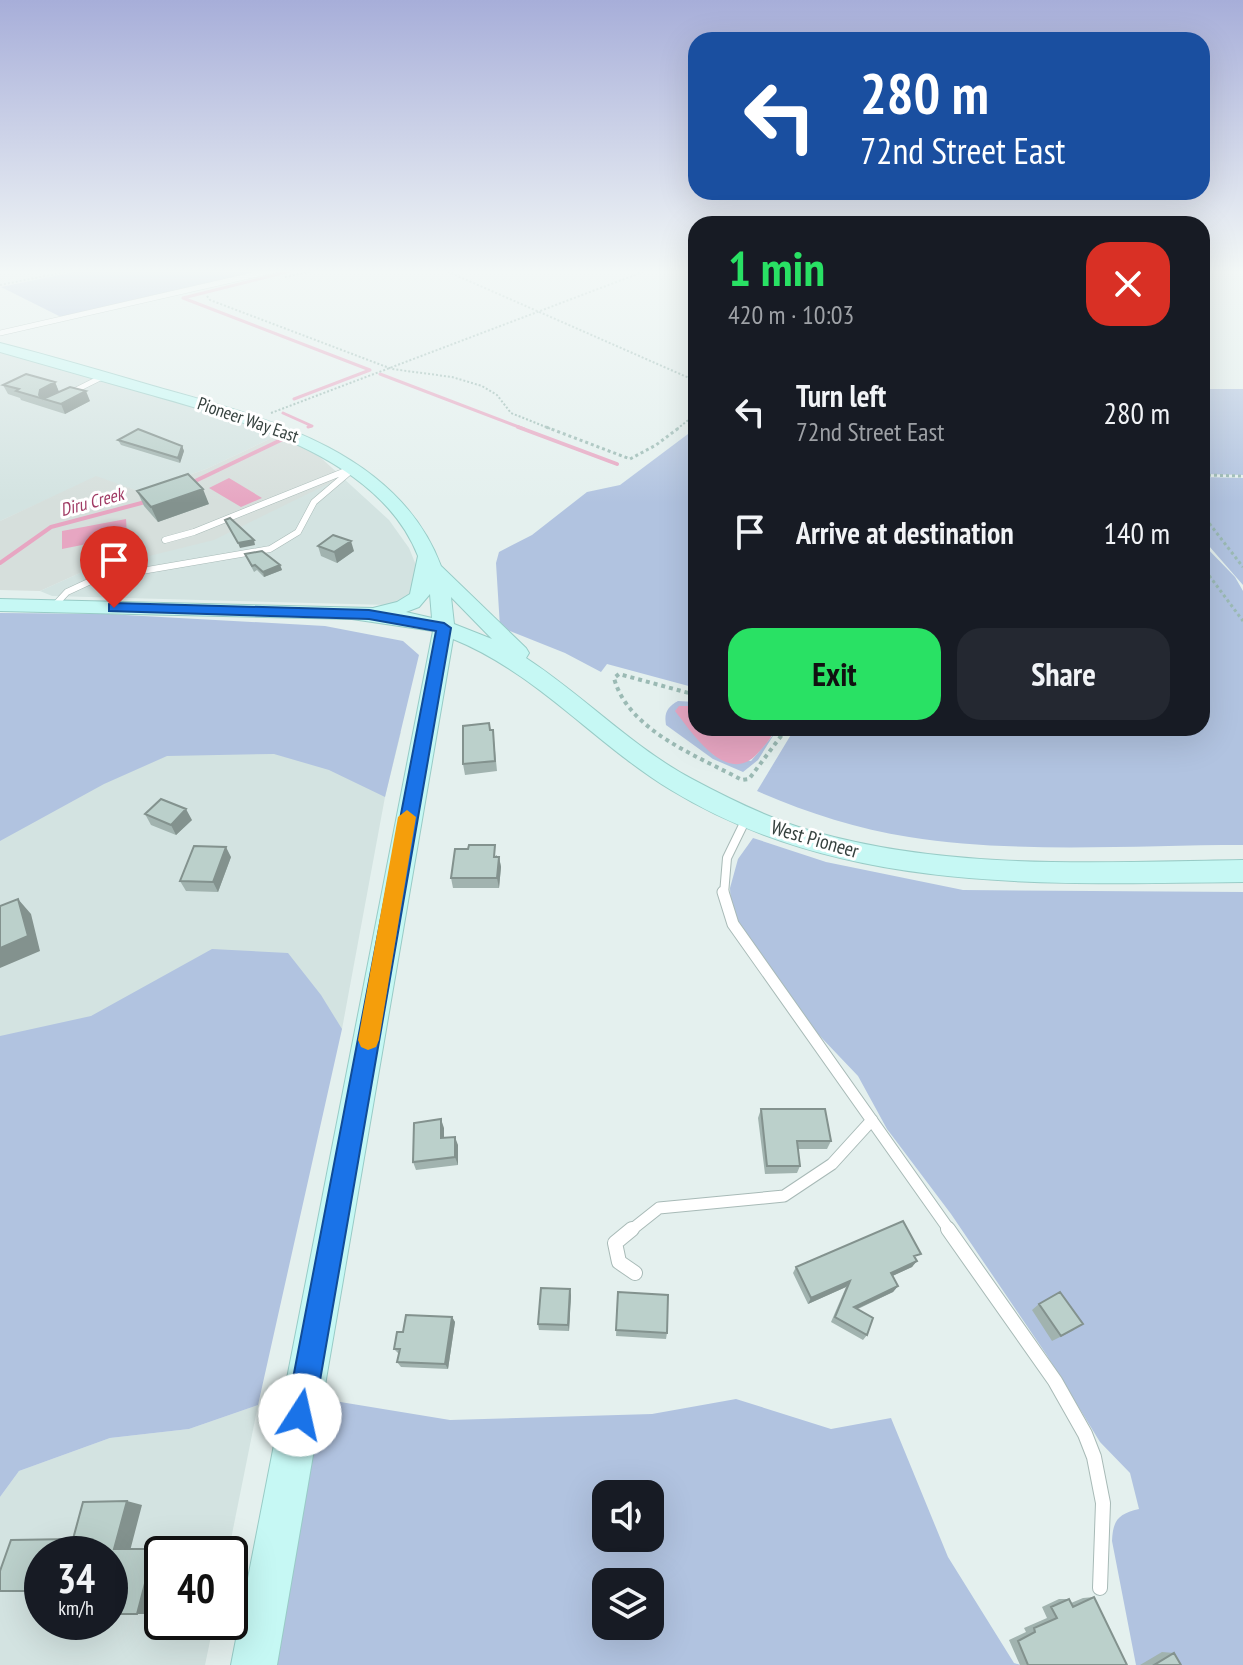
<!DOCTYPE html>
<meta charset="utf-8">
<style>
:root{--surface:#171b24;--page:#242831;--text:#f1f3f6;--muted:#9ea1a6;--accent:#29e164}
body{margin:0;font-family:"PT Sans Narrow",sans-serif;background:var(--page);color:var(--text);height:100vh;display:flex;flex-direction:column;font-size:30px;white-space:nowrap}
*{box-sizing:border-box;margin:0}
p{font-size:26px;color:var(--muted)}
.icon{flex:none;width:44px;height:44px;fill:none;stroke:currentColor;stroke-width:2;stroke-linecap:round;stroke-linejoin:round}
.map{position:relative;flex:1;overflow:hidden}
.details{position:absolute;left:688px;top:216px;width:522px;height:520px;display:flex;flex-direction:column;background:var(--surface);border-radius:24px;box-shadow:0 8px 32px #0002}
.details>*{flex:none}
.guide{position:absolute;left:688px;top:32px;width:522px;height:168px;border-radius:24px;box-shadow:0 8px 32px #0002;background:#1a4fa0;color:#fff;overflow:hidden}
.tools{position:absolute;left:592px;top:1480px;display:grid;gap:16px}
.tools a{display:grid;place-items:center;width:72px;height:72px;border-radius:16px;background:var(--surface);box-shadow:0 8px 32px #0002;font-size:40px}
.speed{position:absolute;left:24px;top:1536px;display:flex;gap:16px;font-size:40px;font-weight:700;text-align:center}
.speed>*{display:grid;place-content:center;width:104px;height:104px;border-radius:50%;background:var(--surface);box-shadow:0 8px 32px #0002;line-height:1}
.speed small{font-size:20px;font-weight:400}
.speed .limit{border:4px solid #111;border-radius:12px;background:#fff;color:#111}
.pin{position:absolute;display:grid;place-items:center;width:68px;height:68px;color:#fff;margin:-82px -34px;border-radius:50% 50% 50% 0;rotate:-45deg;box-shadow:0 0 8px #0007}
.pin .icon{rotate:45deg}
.me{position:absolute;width:88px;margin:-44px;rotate:10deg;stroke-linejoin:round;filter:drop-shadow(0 0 6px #0008)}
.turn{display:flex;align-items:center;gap:28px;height:168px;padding:0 40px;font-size:36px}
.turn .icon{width:104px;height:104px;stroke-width:2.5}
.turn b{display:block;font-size:56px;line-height:68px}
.round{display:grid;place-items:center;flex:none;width:84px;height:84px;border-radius:24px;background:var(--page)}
.summary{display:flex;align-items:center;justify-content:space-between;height:136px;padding:0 40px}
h1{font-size:48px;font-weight:700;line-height:60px;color:var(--accent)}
.cta{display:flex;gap:16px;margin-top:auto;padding:16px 40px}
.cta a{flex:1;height:92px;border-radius:24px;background:var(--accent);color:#111;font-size:32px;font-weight:700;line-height:92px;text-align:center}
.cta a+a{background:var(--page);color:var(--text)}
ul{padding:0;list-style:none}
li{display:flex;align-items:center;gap:24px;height:120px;padding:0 40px}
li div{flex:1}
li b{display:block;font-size:30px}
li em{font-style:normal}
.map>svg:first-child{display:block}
.residential{fill:#d3e3e1;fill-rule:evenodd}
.industrial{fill:#d6dfdc}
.green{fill:#b1c3e0;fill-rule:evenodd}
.water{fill:#e7a6c2}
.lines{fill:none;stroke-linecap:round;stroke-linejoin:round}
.stream-far1{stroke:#e7a6c2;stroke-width:3}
.stream{stroke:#e7a6c2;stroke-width:4}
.lane-far4-casing{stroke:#a8bab7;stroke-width:6}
.lane-far3-casing{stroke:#a8bab7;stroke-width:7}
.lane-far2-casing{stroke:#a8bab7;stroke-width:10}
.lane-far1-casing{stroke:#a8bab7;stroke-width:13}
.lane-casing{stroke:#a8bab7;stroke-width:16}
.secondary-casing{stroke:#98cbc6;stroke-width:2}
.path-far2{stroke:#9bbab4;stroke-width:2;stroke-dasharray:2 2;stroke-linecap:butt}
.path-far1{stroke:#9bbab4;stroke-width:3;stroke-dasharray:3 3;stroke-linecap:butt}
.path{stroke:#9bbab4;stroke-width:4;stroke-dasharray:4 4;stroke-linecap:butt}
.lane-far4{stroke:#fff;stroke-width:5}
.lane-far3{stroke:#fff;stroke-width:6}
.lane-far2{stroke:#fff;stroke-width:8}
.lane-far1{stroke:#fff;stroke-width:11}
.lane{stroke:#fff;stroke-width:14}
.secondary{fill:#c6f8f4;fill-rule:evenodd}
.wall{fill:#a1b3af}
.shaded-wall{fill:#83928e}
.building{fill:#bbd0cb;stroke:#83928e;stroke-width:2}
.route{fill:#1a73e8;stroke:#114b97;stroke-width:2}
.slow{fill:#f59e0b}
.labels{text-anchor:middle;stroke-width:6;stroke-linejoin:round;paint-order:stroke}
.far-street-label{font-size:18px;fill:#35413e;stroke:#fff}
.far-water-label{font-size:18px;font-style:italic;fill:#a03b64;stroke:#fff}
.street-label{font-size:20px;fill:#35413e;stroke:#fff}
</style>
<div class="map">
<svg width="1243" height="1665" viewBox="0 0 1243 1665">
<rect width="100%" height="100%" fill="#e4f0ee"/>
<path class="residential" d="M0,352L183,403L278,435L206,469L141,492L96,477L0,521Z
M342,477L389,520L409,548L420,575L415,593L404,600L389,605L52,596L40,591L80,573Z
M401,732L385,797L342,1029L0,1074V813L167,739Z
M258,1405L228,1554H162V1622H214L205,1665H0V1497L19,1471L110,1438L189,1429ZM42,1554H110V1622H42Z"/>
<path class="industrial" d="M278,435L320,457L342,477L214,540L80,573L40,591L0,590V521L96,476L141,492L206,469Z"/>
<path class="green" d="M83,270H270L61,317L1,287Z
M1202,389H1243V475L1202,474Z
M696,428V688L607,664L601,672L565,653L500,627L496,563L499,552L532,535L587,492L620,485Z
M1202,477L1243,478V585L1202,538Z
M1202,543L1235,577L1243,591V845C1135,845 1015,854 909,837C857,829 805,812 757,791L795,728H1202Z
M0,613L107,614L325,626L403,641L419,655L385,797L329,770L274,754L167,756L104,784L0,841Z
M678,701L696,702V706L690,705L676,711L714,755L751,761L774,734V728H778L758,760L743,772L713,759L666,725C664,713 667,707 678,701Z
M753,838L826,862L963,890L1243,892V1665H1136L1112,1541C1113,1520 1118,1514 1139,1509L1130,1473L1100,1442L1046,1354L951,1214L887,1129L858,1076L817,1033L743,931L731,909L730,888L738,859Z
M212,949L288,953L321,995L342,1029L258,1405L189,1429L110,1438L19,1471L0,1497V1036L91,1016Z
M316,1398L450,1420L652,1414L736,1399L831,1429L891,1418L948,1557L1014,1663L1021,1665H268ZM606,1494H650V1538H606ZM606,1582H650V1626H606Z"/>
<path class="water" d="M229,478L262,498L241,507L209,488Z
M126,519L127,536L62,549V531Z
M679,706H696V728H774C773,738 764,746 757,754C727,786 693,734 675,711Z"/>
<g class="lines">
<path class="stream-far1" d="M380,374L524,429
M294,399L370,370L183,298L295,270
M283,413L312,426L308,427"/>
<path class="stream" d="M518,427L617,464
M189,484L285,438
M0,563L51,527L149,501"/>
<g class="lane-far4-casing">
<path id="lane-far4" d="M0,333L275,270
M70,393L104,376"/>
</g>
<g class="lane-far3-casing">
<path id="lane-far3" d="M165,540L194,532L348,470
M54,606L67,592L95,579L270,549L298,532L314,502L354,468"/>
</g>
<g class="lane-far2-casing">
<path id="lane-far2" d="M724,894L727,858L746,819"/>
</g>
<g class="lane-far1-casing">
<path id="lane-far1" d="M723,892L733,924L950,1231
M630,1231L659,1208L784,1196L832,1164L872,1120"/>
</g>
<g class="lane-casing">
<path id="lane" d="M632,1229L615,1243L619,1262L635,1273
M948,1229L1055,1381L1085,1434L1094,1457L1103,1503L1100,1588"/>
</g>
<g class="secondary-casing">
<path id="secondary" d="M0,343C51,356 102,371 153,386C260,416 397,449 441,566L526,648L529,653L526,658C583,695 632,747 692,779C731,800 772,820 815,832C953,871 1101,862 1243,860V882C1050,884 843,895 671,790C595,744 537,673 453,639L277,1665H231L433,631L352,619L0,611V599L373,608L397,602L410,594L418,556C379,456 240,420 148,394C98,380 49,366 0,352ZM430,594L432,618L406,612L419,607ZM451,597L492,639L454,624Z"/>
</g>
<path class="path-far2" d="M444,270L696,381
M683,270L696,275
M1202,271L1243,270
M285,277L318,270
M0,285L76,270
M207,296L210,300L392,369L452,377L482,386L497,395L511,413L551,429
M271,413L648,270
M677,429L696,414"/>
<path class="path-far1" d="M546,427L630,459L656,445L680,427
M1202,475L1243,476
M1202,514L1243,567
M1202,566L1243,621"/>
<path class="path" d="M696,695L619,674L614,678C628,731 698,756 742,780L749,779L787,728"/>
<use href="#lane-far4" class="lane-far4"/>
<use href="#lane-far3" class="lane-far3"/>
<use href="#lane-far2" class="lane-far2"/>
<use href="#lane-far1" class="lane-far1"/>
<use href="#lane" class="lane"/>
<use href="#secondary" class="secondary"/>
</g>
<path class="wall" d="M55,382L59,392L90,401L65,414L21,400L20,398L8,394L3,385Z
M118,440L182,446L184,451L180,463L121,445Z
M137,491L209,504L158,522L144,506Z
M318,546L354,551L337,563L321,556Z
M245,554L280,565L282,570L264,577L257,570L254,572Z
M490,730H493L497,771L465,775L463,764Z
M145,814L192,820L176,835L151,825Z
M497,855V857H499L501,867L499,888H453L451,878Z
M231,857L218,892L186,891L180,881Z
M761,1109L831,1141L827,1149H798L800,1166L797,1173L765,1174L758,1118Z
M444,1128V1138L458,1145V1165L416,1170L413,1162Z
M916,1260L912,1267L892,1276L898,1286L893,1292L858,1309L867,1335L863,1340L831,1322L846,1287L808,1304L793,1273L796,1267Z
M618,1292L667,1333L666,1339L616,1336Z
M571,1295L569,1331L539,1330L538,1324Z
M1039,1304L1074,1330L1052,1341L1032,1310Z
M452,1317L455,1322L448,1369L401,1367L397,1362L399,1354L394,1349L403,1332Z
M1094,1597L1127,1665H1020L1009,1640L1026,1632L1024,1628L1047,1618L1042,1607L1059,1599H1069L1071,1603L1083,1598Z
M1162,1652L1174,1653L1181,1665H1140Z"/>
<path class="shaded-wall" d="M55,382L59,392L45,400L39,395L40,390Z
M86,391L90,401L65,414L61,404Z
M182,446L184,451L180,463L178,458Z
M203,489L209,504L158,522L151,507Z
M254,540L255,545L240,548L238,543Z
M351,541L354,551L337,563L334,552Z
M280,565L282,570L264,577L263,572Z
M186,809L192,820L176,835L171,825Z
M226,847L231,857L218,892L213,882Z
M499,857L501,867L499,888L497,878Z
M18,899L31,914L40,951L0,968V948Z
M441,1119L444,1128V1146L441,1138Z
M455,1137L458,1145V1165L455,1157Z
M917,1261L912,1267L886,1279L891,1273Z
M850,1281L846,1287L808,1304L811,1298Z
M898,1286L893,1292L850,1312L854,1307Z
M570,1289L571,1295L569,1331L568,1325Z
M452,1317L455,1322L448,1369L445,1364Z
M127,1501L142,1505L130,1551L114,1549Z
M154,1549L168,1551V1554H162V1577L153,1614H137Z"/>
<path class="building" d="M26,374L55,382L40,390L39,395L43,399L70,387L86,391L61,404L16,391L19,389L3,385Z
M138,429L182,446L178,458L118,440Z
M188,474L203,489L151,507L137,491Z
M230,518L254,540L238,543L225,520Z
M333,535L351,541L334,552L318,546Z
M262,551L280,565L263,572L255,565L252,566L245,554Z
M489,723L490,730H493L495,761L463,764V726Z
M161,799L186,809L171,825L145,814Z
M469,845H495L494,857H499L497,878H451L455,849H468Z
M194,846L226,847L213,882L180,881Z
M18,899L28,936L0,948V906Z
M761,1109H825L831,1141H797L800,1166H767Z
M441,1119V1138L455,1137V1157L413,1162L414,1123Z
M903,1221L921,1254L914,1256L917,1261L891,1273L898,1286L854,1307L873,1318L867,1335L835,1317L850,1281L811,1298L796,1267Z
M541,1288L570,1289L568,1325L538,1324Z
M618,1292L668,1295L667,1333L616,1330Z
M1060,1292L1083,1324L1061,1336L1039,1304Z
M406,1315L452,1317L445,1364L397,1362L400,1349H394L397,1332H403Z
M127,1501L114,1549H154L137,1614H110V1554H42V1591H0V1571L11,1540L73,1539L83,1502Z
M1094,1597L1127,1665H1028L1018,1641L1035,1632L1034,1628L1057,1618L1051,1607L1069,1599L1073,1607Z
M1174,1653L1181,1665H1154Z"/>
<linearGradient id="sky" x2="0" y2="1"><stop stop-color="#a7aed9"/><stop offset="0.54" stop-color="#f3f8f7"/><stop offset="1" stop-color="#f3f8f7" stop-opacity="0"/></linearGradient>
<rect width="1243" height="503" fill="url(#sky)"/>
<path class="route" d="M114,603L369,610L444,623L451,628L314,1415L310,1425L300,1429L290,1425L286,1415L436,631L369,619L109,611V604Z"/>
<path class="slow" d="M407,810L416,817L379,1040L376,1047L368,1050L361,1047L358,1040L398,817Z"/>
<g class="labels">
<g class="far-street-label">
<text transform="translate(248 420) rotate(19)" y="6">Pioneer Way East</text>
</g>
<g class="far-water-label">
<text transform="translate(92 502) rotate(-15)" y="6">Diru Creek</text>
</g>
<g class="street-label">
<text transform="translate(815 839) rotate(16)" y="7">West Pioneer</text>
</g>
</g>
</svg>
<div class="tools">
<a><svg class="icon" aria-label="sound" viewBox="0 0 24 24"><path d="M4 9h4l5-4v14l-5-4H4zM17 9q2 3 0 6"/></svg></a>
<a><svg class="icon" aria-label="layers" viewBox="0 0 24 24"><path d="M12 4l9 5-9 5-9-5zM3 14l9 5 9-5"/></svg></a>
</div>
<div class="speed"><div>34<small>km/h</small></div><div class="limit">40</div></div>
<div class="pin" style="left:114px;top:608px;background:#d93025"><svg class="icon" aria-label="arrive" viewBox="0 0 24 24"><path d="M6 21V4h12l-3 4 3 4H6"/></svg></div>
<svg class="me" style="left:300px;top:1415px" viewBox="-20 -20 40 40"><circle r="19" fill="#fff"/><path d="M0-13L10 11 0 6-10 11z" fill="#1a73e8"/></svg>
<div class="guide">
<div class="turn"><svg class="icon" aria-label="left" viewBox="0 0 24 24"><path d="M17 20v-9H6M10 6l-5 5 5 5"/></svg><div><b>280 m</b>72nd Street East</div></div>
</div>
<section class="details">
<div class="summary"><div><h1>1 min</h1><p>420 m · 10:03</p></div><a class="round" style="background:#d93025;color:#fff"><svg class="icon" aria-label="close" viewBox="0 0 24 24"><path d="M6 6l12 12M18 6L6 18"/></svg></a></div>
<ul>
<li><svg class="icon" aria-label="left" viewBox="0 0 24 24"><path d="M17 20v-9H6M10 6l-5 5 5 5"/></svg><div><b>Turn left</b><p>72nd Street East</p></div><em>280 m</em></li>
<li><svg class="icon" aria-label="arrive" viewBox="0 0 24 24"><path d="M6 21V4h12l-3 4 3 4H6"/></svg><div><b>Arrive at destination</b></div><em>140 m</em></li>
</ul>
<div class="cta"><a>Exit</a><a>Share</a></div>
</section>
</div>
